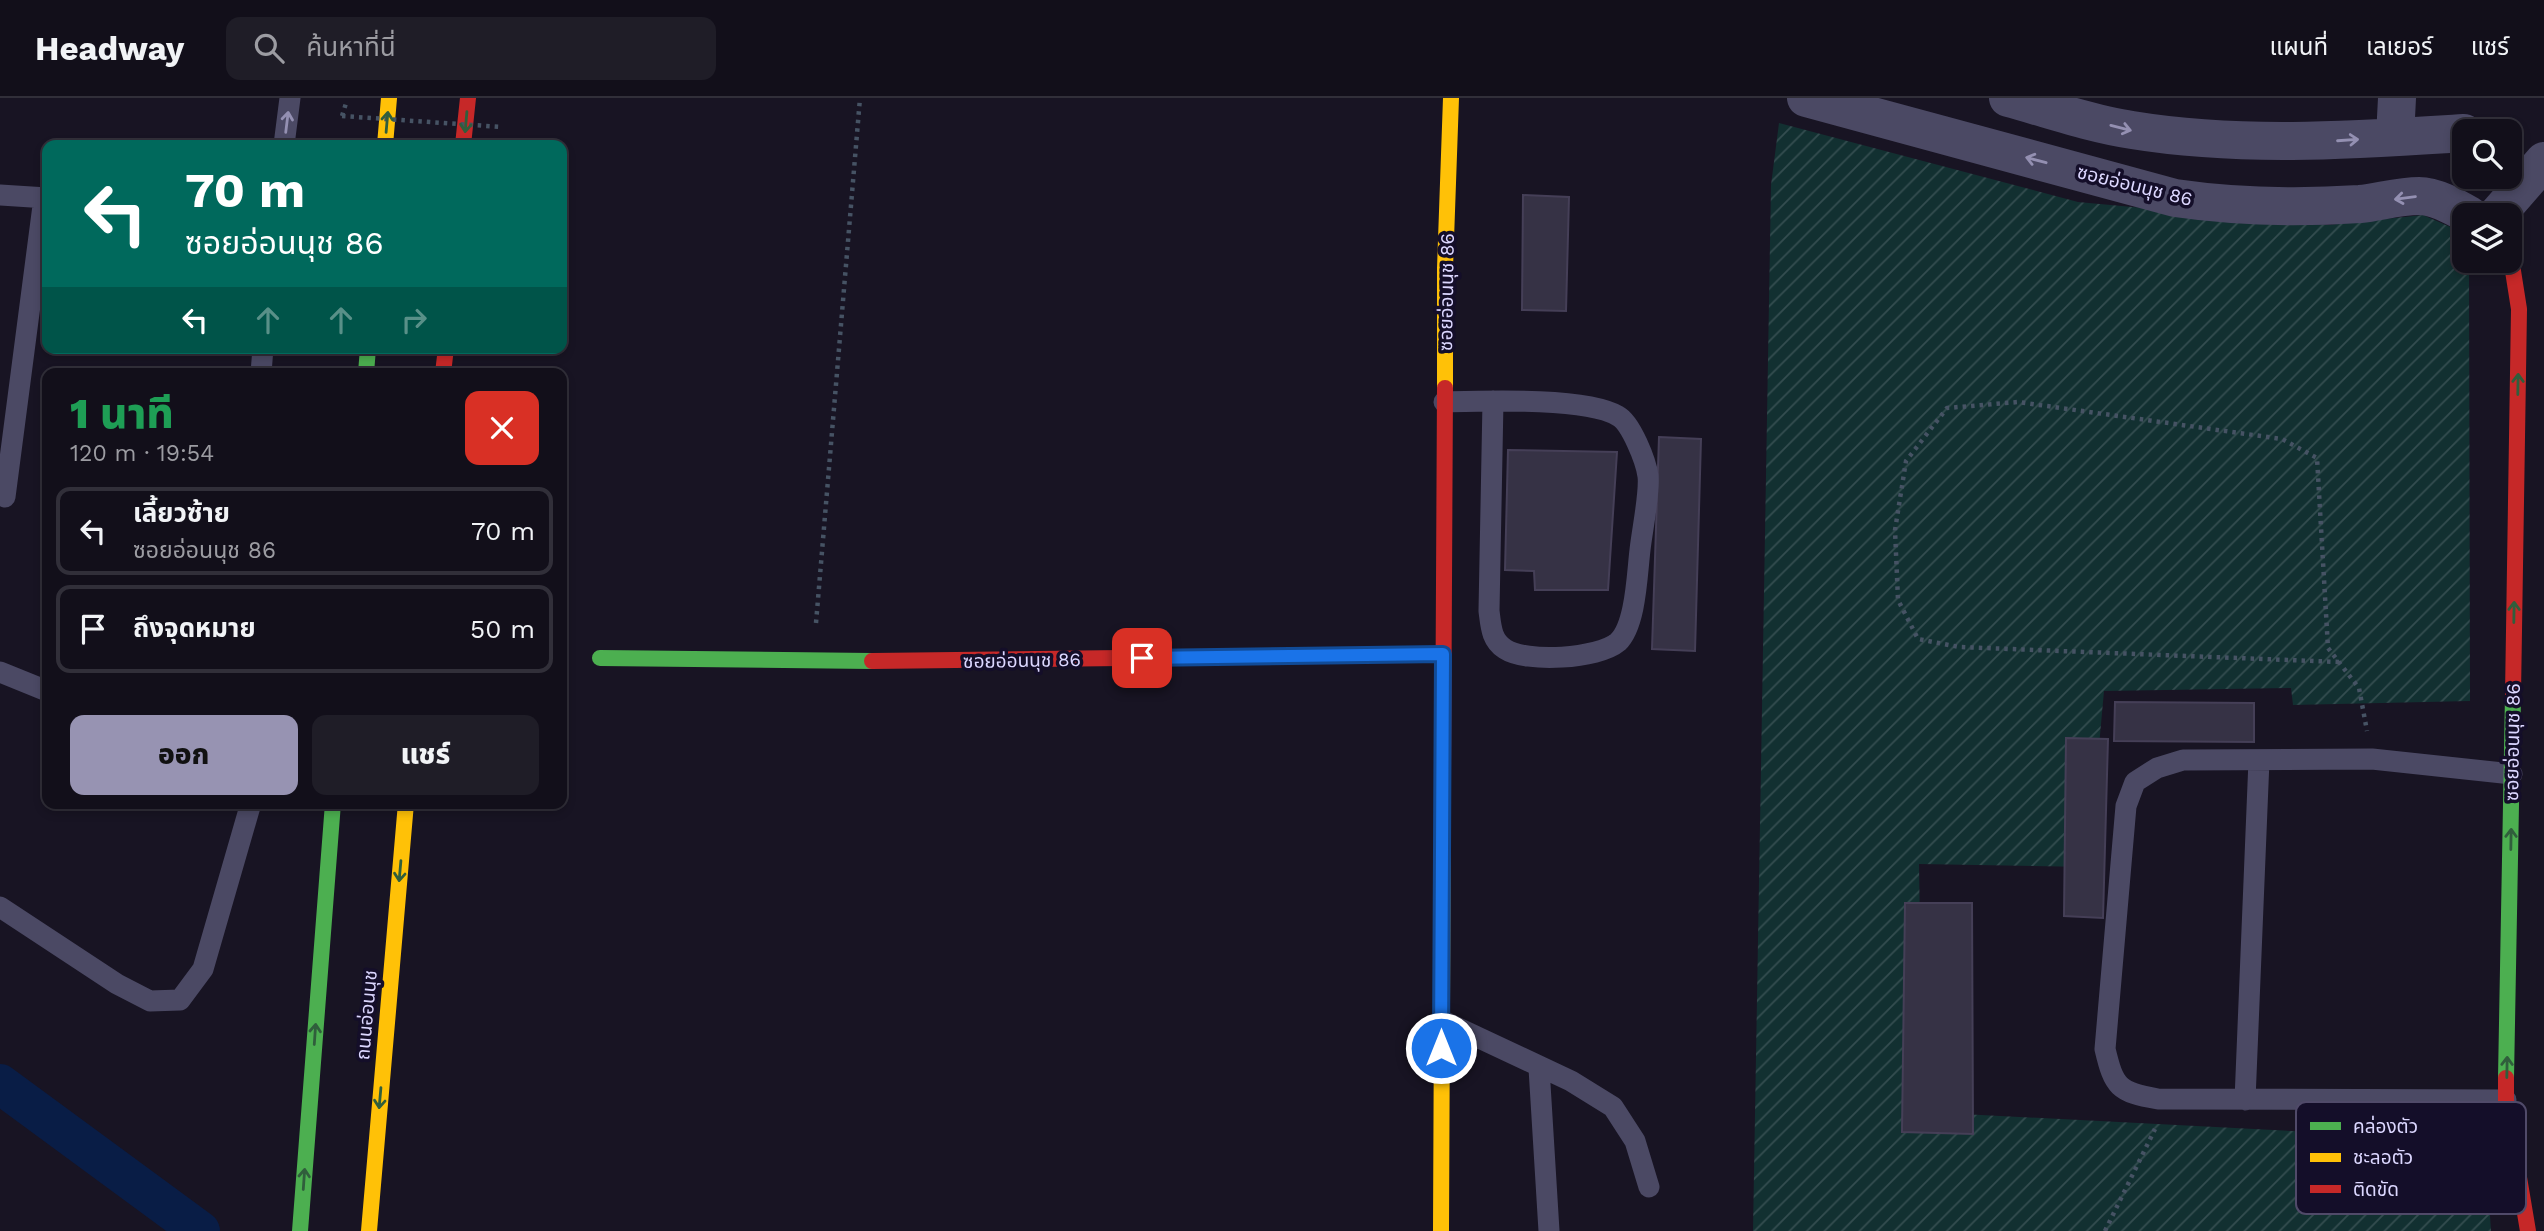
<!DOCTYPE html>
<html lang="th">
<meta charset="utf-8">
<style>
:root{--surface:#120f1a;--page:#1f1d27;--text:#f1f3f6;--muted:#9c9ca2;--line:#312f39;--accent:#9793b2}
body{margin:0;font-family:"Work Sans","Noto Sans Thai",sans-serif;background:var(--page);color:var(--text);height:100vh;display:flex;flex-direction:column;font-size:26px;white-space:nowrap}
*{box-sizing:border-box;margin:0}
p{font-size:23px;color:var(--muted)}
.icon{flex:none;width:38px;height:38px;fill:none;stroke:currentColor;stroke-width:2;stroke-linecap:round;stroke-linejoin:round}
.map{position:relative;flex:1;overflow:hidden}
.drawer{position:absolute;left:42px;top:270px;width:525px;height:441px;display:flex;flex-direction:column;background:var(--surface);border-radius:14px;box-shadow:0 4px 10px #0003,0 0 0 2px var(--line)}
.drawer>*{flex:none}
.banner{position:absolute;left:42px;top:42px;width:525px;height:214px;border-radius:14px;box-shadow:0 4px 10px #0003,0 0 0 2px var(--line);background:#00695c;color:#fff;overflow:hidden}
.controls{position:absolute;left:2452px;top:21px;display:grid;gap:14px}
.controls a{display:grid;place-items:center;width:70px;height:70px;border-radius:14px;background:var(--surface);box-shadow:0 4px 10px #0003,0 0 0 2px var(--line);font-size:35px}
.pin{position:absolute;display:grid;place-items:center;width:60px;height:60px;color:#fff;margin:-30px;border-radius:14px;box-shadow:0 4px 10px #0006}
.me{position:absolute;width:77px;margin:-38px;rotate:0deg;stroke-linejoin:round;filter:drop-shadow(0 0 5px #0008)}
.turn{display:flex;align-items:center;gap:24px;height:147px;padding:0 28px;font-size:32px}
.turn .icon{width:91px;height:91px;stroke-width:2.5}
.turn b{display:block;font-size:49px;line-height:60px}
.lanes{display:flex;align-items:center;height:66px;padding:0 28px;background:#0003;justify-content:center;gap:35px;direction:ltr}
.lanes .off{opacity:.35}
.round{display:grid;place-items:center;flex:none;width:74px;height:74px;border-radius:14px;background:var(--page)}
.head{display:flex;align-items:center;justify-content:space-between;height:119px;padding:0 28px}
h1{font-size:42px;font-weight:800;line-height:52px;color:#1e9e55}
.action{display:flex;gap:14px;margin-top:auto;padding:14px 28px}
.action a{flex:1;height:80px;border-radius:14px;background:var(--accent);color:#111;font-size:28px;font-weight:800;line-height:80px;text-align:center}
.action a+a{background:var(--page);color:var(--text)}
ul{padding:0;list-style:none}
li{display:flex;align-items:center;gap:21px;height:88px;margin:0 14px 10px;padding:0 14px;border:4px solid var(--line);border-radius:14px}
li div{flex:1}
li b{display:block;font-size:26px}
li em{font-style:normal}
header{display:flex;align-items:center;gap:42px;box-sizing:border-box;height:98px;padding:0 35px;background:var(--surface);border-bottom:2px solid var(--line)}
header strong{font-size:33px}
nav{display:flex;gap:38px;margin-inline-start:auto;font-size:24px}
.search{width:490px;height:63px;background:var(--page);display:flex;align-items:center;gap:18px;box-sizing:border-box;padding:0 24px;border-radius:14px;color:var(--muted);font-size:26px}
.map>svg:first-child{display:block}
.garden{fill:url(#garden-furrows)}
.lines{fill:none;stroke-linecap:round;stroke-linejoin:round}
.canal{stroke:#091d46;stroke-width:40}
.building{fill:#363245;stroke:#453f57;stroke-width:2}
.path{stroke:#465364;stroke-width:4.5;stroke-dasharray:3.5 5;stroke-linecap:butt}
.lane{stroke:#4b4964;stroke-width:21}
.street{stroke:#4b4964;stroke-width:38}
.fast{stroke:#4caf50;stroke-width:16}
.slow{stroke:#ffc107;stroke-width:16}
.jam{stroke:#c62828;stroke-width:16}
.path-bridge{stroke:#465364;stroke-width:4.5;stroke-dasharray:3.5 5;stroke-linecap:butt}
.oneway{stroke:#9490b2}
.oneway2{stroke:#305e3c}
.route-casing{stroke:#114b97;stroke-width:18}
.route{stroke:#1a73e8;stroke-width:12}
.labels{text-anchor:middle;stroke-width:7;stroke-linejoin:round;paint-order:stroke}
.street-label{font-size:19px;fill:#dcd7ff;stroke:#140e29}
.key{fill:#140e29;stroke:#504a69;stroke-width:2}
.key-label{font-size:19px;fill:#dcd7ff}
</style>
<header>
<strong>Headway</strong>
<div class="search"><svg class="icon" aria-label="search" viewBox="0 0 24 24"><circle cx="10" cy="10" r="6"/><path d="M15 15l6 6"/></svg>ค้นหาที่นี่</div>
<nav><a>แผนที่</a><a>เลเยอร์</a><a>แชร์</a></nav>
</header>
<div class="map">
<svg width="2544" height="1133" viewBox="0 0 2544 1133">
<defs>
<pattern id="garden-furrows" width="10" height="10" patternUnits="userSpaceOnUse" patternTransform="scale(1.75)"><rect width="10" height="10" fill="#123031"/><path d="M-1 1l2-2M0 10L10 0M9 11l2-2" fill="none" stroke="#344d50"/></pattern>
</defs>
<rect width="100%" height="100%" fill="#181423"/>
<path class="garden" d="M1779,25L2078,104L2328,127L2423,117L2464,135V163H2469L2470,603L2293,607L2291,590L2104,593L2088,769L1919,766L1923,1014L2332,1035L2455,1033L2456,1014L2484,1027L2491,1133H1753L1771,87Z"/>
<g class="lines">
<path class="canal" d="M0,986L200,1133"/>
</g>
<path class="building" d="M1523,97L1569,99L1566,213L1522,212Z
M1659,339L1701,341L1695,553L1652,551Z
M1508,352L1617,354L1608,492H1535L1534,473L1505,472Z
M2115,604L2254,605V644L2114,643Z
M2066,640L2108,641L2103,820L2064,818Z
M1905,805H1972L1973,1036L1902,1034Z"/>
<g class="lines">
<path class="path" d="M342,18L347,2
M816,525L860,0
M2339,564L1959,549L1918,541L1898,502L1895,432L1906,363L1947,310L2018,304L2282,341L2317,360L2328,550L2359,590L2367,633
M2105,1133L2155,1031"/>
<path class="lane" d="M284,47L290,0
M0,97L47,100
M261,275L263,250
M1444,304C1483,303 1587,299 1618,318C1631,325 1646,363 1648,378C1650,395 1642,433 1640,452C1637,476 1636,527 1618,544C1598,561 1526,565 1505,551C1491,542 1491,528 1489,513L1493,303
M5,399L44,100
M0,574L47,593
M0,809L117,886L150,903L180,902L203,871L251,705
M1441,922L1571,983L1613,1009L1635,1043L1649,1089
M1539,970L1549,1133
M2245,1002L2259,662
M2506,1002L2158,1001C2118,994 2114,989 2105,951L2126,708L2135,684L2157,670L2183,662L2372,661L2512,676"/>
<path class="street" d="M1806,0L2175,100C2237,109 2298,110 2360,106C2379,104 2399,98 2419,98C2435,98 2455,109 2469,117
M2008,0C2049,11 2091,26 2132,32C2242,50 2354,42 2464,35
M2395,39L2397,0
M2497,117L2544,63"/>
<path class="fast" d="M366,275L368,250
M1207,559L1443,556
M600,560L872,563
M2506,980L2513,597
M300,1133L333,705"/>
<path class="slow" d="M385,47L389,0
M1445,290V170L1451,0
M369,1133L406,705
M1441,1133L1443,677"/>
<path class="jam" d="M463,47L468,0
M2510,154L2519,211L2513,597
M443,275L446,250
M872,563L1207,559
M1443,677L1445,290
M2506,980V1002L2528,1133"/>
<path class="path-bridge" d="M342,18L502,29"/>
</g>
<defs><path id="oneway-shaft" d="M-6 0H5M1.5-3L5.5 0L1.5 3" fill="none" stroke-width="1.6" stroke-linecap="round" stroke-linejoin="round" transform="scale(1.75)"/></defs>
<g class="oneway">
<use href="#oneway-shaft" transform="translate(287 24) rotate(-83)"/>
<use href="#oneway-shaft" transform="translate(2121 30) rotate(14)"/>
<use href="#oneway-shaft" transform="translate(2348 42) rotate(-4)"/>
<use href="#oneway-shaft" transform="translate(2036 62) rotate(-165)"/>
<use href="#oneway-shaft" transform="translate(2405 100) rotate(173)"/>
</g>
<g class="oneway2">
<use href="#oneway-shaft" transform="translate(387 24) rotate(-85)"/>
<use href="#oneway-shaft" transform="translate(466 24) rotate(95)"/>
<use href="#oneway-shaft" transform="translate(2518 286) rotate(-89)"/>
<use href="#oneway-shaft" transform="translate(2514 514) rotate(-89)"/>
<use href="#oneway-shaft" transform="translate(2511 741) rotate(-89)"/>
<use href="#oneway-shaft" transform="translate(400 773) rotate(95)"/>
<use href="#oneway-shaft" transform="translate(315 936) rotate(-86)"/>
<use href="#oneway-shaft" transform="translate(2507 969) rotate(-89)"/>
<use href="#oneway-shaft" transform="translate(380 1000) rotate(95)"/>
<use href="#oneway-shaft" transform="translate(304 1081) rotate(-86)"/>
</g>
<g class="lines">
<g class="route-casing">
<path id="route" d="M1142,560L1443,556L1441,950"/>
</g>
<use href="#route" class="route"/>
</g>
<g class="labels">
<g class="street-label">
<text transform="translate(2135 87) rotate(14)" y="7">ซอยอ่อนนุช 86</text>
<text transform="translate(1446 194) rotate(-89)" y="7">ซอยอ่อนนุช 86</text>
<text transform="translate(1022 562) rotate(-1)" y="7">ซอยอ่อนนุช 86</text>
<text transform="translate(2512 644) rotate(-89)" y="7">ซอยอ่อนนุช 86</text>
<text transform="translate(366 917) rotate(-85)" y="7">ถนนอ่อนนุช</text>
</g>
</g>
<rect x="2296" y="1004" width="230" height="112" rx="10" class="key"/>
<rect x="2310" y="1024" width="31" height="8" fill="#4caf50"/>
<rect x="2310" y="1055" width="31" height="9" fill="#ffc107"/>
<rect x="2310" y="1087" width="31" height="8" fill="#c62828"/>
<g class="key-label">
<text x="2353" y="1035">คล่องตัว</text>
<text x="2353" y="1066">ชะลอตัว</text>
<text x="2353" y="1098">ติดขัด</text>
</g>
</svg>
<div class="controls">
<a><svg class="icon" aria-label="search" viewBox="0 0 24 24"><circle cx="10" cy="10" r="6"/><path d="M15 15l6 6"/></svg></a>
<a><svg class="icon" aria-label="layers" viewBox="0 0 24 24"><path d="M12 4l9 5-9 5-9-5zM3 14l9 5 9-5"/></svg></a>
</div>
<div class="pin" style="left:1142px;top:560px;background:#d93025"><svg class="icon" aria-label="arrive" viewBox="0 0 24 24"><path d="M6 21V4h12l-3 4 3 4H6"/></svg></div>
<svg class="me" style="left:1441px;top:950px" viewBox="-20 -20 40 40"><circle r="17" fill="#1a73e8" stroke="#fff" stroke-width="3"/><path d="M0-11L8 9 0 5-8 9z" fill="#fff"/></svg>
<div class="banner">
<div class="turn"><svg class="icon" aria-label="left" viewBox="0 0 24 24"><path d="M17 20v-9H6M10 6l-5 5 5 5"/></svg><div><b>70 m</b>ซอยอ่อนนุช 86</div></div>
<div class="lanes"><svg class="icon" aria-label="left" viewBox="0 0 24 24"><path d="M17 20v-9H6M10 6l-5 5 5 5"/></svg><svg class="icon off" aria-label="ahead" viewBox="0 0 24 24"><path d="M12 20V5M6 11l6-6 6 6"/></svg><svg class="icon off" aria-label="ahead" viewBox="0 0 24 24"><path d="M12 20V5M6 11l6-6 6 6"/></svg><svg class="icon off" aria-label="right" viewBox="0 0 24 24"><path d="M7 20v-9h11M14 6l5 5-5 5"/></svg></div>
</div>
<section class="drawer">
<div class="head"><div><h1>1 นาที</h1><p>120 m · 19:54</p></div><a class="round" style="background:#d93025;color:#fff"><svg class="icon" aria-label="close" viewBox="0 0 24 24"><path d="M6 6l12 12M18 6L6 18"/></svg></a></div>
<ul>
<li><svg class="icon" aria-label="left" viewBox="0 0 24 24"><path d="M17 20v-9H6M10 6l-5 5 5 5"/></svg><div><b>เลี้ยวซ้าย</b><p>ซอยอ่อนนุช 86</p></div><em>70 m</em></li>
<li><svg class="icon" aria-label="arrive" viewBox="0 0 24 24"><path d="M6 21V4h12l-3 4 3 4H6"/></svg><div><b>ถึงจุดหมาย</b></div><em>50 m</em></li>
</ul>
<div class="action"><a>ออก</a><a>แชร์</a></div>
</section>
</div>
